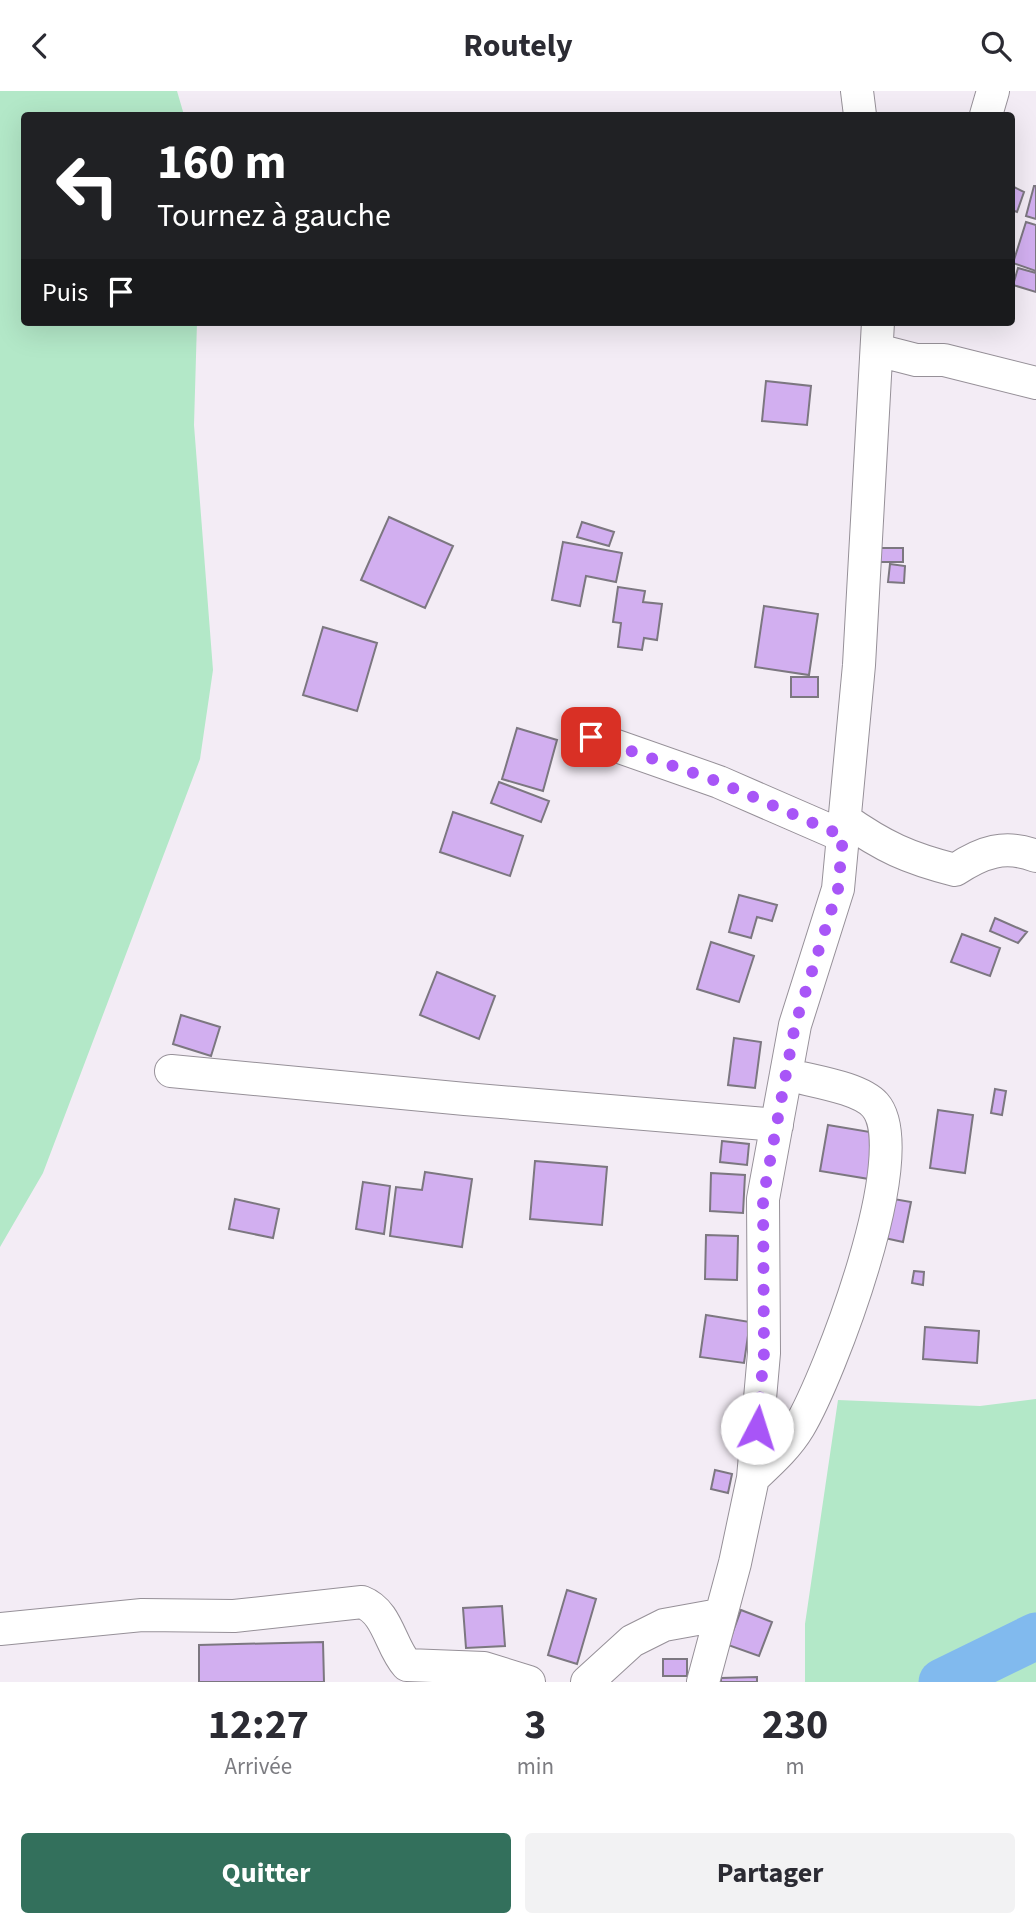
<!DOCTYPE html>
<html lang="fr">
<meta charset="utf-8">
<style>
:root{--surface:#fff;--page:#f2f2f3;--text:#2b2b33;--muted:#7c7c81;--accent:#33705c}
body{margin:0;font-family:"Source Sans 3",sans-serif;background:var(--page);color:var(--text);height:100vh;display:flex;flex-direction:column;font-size:26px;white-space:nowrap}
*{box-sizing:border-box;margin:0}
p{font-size:23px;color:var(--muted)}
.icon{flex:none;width:38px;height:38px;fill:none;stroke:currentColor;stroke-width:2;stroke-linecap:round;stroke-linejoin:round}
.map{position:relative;height:1591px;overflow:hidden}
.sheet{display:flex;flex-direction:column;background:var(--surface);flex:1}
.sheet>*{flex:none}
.hud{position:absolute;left:21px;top:21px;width:994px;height:214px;border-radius:7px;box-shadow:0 7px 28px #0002;background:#202124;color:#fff;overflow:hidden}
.pin{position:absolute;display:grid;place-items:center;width:60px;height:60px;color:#fff;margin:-30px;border-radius:14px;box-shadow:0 4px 10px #0006}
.me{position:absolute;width:77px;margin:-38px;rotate:5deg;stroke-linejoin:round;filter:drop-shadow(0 0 5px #0008)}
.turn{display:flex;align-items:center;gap:24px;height:147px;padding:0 21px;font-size:32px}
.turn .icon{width:91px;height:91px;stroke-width:2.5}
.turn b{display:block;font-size:49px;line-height:60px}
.then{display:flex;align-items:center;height:66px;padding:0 21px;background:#0003;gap:14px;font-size:26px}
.eta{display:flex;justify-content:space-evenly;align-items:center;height:119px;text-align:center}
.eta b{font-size:42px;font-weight:700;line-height:49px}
.primary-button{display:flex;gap:14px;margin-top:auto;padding:14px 21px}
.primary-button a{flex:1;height:80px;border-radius:7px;background:var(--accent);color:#fff;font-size:28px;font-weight:700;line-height:80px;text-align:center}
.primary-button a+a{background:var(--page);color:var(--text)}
header{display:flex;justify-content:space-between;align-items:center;height:91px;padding:0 21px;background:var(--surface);font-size:32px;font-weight:700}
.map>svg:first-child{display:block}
.green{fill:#b3e8c8}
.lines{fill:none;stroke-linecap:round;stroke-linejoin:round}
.river{stroke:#81baee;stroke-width:47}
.building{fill:#d2aff0;stroke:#7c7780;stroke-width:2}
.minor-casing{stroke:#969098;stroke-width:34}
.minor{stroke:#fff;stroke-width:32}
.route{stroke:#a855f7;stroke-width:12;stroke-dasharray:0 21.6}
</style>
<header><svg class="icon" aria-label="back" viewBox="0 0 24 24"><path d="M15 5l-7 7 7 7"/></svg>Routely<svg class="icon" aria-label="search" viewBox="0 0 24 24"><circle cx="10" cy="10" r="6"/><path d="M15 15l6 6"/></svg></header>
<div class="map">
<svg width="1036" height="1591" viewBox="0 0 1036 1591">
<rect width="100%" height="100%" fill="#f3ecf5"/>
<path class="green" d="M0,0H177L184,24H24V231H197L194,334L213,579L200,668L43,1082L0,1156Z
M1036,1308V1591H805V1533L838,1309L980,1315Z"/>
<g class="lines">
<path class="river" d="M942,1591L1036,1545"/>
</g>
<path class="building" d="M1012,95L1024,101L1017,121L1012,119Z
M1034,95H1036V128L1026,125Z
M1026,131L1036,134V180L1013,172Z
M1018,177L1036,182V201L1013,194Z
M766,290L811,295L807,334L762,330Z
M389,426L453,455L425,517L361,489Z
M582,431L614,441L609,455L577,446Z
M563,451L622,462L616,491L586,485L580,515L552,509Z
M876,457H903V471H876Z
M890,473L905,475L904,492L888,491Z
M618,496L645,500L643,511L662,513L657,549L644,547L642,559L618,556L621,532L613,531Z
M764,515L818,523L809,584L755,576Z
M323,536L377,552L357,620L303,604Z
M791,586H818V606H791Z
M517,637L557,649L543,700L502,688Z
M499,691L549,710L541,731L491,712Z
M453,721L523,745L510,785L440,761Z
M739,804L777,814L772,830L757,826L751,847L729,841Z
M995,827L1027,841L1018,852L990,840Z
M962,843L1000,857L990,885L951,871Z
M711,851L754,865L739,911L697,898Z
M437,881L495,905L479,948L420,924Z
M181,924L220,936L211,965L173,953Z
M734,947L761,951L755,997L728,994Z
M995,998L1006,1000L1002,1024L991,1022Z
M938,1019L973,1024L965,1082L930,1077Z
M828,1034L876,1042L869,1088L820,1080Z
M722,1050L749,1053L747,1074L720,1071Z
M535,1070L607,1076L602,1134L530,1128Z
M425,1081L472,1088L462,1156L390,1145L396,1096L422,1099Z
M711,1082L745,1084L743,1122L710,1120Z
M363,1091L390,1095L384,1143L356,1138Z
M888,1107L911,1111L903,1151L880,1146Z
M235,1108L279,1118L273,1147L229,1138Z
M706,1144L738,1145L737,1189L705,1188Z
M914,1180L924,1181L923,1194L912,1192Z
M706,1224L750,1231L744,1272L700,1266Z
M925,1236L979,1240L977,1272L923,1268Z
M715,1379L732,1383L728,1402L711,1398Z
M567,1499L596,1508L577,1573L548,1564Z
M502,1515L505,1555L466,1557L463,1517Z
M741,1519L772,1531L759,1565L728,1554Z
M323,1551L324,1591H199V1554Z
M663,1568H687V1585H663Z
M757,1586V1591H721V1587Z"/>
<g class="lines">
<g class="minor-casing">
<path id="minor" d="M857,0L860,24
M986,24L993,0
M877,259L916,269H944L1036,292
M591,646L719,691L843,745
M844,728C884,756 908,767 955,779C982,761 1005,753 1036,765
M171,980L465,1008L777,1034
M753,1387C770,1371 787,1356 799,1336C829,1286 916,1060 875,1014C859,996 810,990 786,983
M0,1538L142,1524L234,1525L362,1511C388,1521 390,1555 407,1574L484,1577L529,1591
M587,1591L632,1550L664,1534L719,1524
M703,1591L735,1472L753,1387L764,1262L763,1108L795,934L838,798L859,574L878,231"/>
</g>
<use href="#minor" class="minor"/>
</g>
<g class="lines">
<path class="route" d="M591,646L719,691L843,745L838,798L795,934L763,1108L764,1262L757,1337"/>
</g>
</svg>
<div class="pin" style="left:591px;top:646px;background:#d93025"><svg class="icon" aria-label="arrive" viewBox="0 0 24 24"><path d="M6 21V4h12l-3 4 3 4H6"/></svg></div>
<svg class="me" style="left:757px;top:1337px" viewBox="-20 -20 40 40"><circle r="19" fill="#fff"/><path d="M0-13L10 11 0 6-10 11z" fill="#a855f7"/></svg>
<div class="hud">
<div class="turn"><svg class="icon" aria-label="left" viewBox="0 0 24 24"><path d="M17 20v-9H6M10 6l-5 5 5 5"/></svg><div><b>160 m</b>Tournez à gauche</div></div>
<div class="then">Puis<svg class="icon" aria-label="arrive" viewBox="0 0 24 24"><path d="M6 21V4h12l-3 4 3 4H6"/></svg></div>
</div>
</div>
<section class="sheet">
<div class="eta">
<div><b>12:27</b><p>Arrivée</p></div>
<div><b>3</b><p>min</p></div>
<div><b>230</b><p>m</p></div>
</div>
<div class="primary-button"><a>Quitter</a><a>Partager</a></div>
</section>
